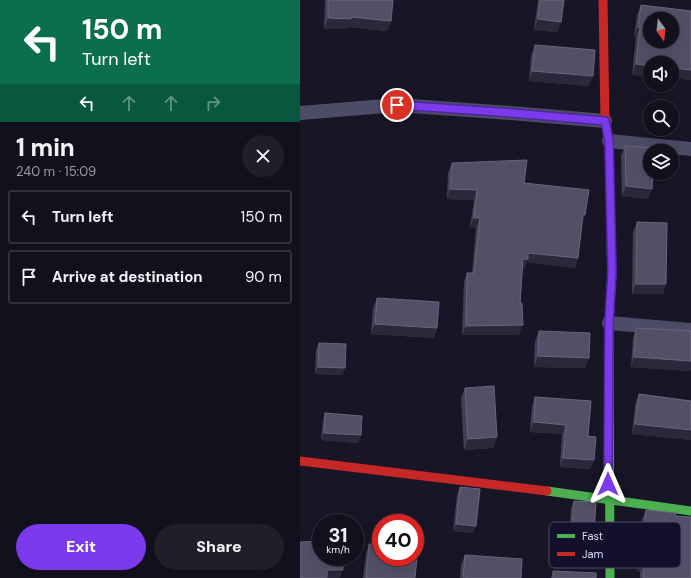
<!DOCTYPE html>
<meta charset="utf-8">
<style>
:root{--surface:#12101c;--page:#1f1e29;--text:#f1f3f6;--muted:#9c9da3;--line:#31303b;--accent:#7c3aed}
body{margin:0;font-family:"DM Sans",sans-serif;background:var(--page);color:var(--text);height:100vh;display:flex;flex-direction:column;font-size:15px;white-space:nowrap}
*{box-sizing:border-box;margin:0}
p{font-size:13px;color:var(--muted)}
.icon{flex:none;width:22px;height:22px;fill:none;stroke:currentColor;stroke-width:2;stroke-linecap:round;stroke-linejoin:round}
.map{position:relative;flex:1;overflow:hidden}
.details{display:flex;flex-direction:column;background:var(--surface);width:300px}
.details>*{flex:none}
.hud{background:#0b6e4f;color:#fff;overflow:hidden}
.needle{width:26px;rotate:165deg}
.fabs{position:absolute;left:343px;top:12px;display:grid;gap:8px}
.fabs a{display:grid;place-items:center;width:36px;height:36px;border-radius:50%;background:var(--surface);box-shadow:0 4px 16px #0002,0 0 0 1px var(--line);font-size:20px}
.speed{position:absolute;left:12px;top:514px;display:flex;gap:8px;font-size:20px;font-weight:700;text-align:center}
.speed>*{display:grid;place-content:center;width:52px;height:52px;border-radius:50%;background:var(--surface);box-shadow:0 4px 16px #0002,0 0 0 1px var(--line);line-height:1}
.speed small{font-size:10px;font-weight:400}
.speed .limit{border:6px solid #d22;background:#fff;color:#111}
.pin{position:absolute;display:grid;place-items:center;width:34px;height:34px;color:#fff;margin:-17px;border:2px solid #fff;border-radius:50%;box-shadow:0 1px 4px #0007}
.me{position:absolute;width:44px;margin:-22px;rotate:0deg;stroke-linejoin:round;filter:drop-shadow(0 0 3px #0008)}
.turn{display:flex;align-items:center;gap:14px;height:84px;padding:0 16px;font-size:18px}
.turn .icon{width:52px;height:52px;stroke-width:2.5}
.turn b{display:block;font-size:28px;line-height:34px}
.lanes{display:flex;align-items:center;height:38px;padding:0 16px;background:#0003;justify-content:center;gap:20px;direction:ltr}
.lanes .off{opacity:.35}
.round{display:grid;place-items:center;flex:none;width:42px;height:42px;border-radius:21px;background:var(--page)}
.head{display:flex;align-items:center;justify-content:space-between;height:68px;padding:0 16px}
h1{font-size:24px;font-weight:800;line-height:30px}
.action{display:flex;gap:8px;margin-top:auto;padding:8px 16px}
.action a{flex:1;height:46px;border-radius:24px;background:var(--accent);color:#fff;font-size:16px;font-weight:800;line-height:46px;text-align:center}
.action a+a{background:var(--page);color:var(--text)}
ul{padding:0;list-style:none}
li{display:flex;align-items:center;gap:12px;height:54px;margin:0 8px 6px;padding:0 8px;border:2px solid var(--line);border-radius:4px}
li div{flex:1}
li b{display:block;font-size:15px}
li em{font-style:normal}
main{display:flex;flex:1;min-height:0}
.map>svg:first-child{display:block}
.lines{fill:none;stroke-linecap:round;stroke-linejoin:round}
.street{stroke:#4c4c66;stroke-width:14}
.fast{stroke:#4caf50;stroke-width:9}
.jam{stroke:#c62828;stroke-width:9}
.wall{fill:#424054}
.shaded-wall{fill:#2a283a}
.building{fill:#525066;stroke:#68667e;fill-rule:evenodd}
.route-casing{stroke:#51269a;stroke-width:10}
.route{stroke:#7c3aed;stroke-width:7}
.key{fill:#13102c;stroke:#4f4d6b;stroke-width:1}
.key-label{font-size:11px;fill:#dcdbff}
</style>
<main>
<section class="details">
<div class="hud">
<div class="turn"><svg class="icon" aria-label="left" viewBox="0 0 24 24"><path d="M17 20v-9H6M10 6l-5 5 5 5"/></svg><div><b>150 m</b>Turn left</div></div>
<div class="lanes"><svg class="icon" aria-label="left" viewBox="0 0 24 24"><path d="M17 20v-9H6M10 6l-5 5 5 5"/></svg><svg class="icon off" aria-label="ahead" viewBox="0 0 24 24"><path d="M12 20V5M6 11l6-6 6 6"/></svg><svg class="icon off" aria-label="ahead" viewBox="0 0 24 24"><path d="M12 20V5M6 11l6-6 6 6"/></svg><svg class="icon off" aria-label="right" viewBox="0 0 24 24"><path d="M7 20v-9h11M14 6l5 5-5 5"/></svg></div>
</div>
<div class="head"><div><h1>1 min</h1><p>240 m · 15:09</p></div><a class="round"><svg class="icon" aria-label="close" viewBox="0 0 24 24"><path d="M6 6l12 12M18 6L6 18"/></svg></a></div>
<ul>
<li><svg class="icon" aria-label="left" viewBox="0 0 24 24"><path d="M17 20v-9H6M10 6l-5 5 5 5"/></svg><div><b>Turn left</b></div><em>150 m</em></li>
<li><svg class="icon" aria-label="arrive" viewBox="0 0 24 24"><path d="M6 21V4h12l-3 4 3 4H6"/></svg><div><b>Arrive at destination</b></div><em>90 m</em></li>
</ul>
<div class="action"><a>Exit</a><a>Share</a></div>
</section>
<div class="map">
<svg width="391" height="578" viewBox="0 0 391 578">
<rect width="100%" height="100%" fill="#181626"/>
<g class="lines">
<path class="street" d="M0,113L97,105L211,113L305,121
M309,141L391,149
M309,323L391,330"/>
<path class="fast" d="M247,491L391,511
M310,578L309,323L312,272L311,241"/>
<path class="jam" d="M303,0L305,121L309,141L311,241
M0,461L247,491"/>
</g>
<path class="wall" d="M25,0H93L91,21L87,31L48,27L47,29H24Z
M238,0H264L258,32L234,30Z
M341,5L391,11V80L372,78L350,63V76L332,75L336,37H334L337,15Z
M235,45L289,86L229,81L231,56Z
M325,146L348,199L322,196L321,156Z
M152,163L224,183L282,225L278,258L275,268L227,262L224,269H222L219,335H162L164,282L167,273H172L176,228L170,227L174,200L147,199L148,173Z
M337,222L363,294H332L333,232Z
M77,298L137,328L134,338L71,334L73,308Z
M336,328L391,331V367L390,371L331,367L333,338Z
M239,331L285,368L234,367L235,341Z
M19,343L42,375L15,374L16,350Z
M165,388L197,437L193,448L164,450L161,398Z
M339,394L391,401V440L332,434L335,405Z
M235,397L288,436L294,460L290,469L260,467L262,434L230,432L232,406Z
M25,413L61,435L58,443L21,440L23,420Z
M160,487L173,533L153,531L157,495Z
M274,501L291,538L269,537L271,508Z
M346,510L375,516L391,578H340V572L337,571L342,519Z
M69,544L115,578H63L66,554Z
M165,555L221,578H160L161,565Z
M253,571L296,578H251Z"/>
<path class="shaded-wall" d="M51,17L91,21L87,31L48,27L47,29H24L28,18Z
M238,19L261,22L258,32L234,30Z
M338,27H340L336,37H334Z
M336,64L350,66V76L332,75Z
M372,68L391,70V80L372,78Z
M232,71L293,76L289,86L229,81Z
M326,186L352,189L348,199L322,196Z
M150,189L177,190L174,200L147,199Z
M283,215H285L282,225Z
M174,218H180L176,228L170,227Z
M228,253L278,258L275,268L227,262L224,269L219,268L223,259Z
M336,284H366L363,294H332Z
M75,324L137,328L134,338L71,334Z
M223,325L219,335H162L166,326Z
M238,356L289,358L285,368L234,367Z
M334,357L391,361V367L390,371L331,367Z
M18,367L45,368L42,375L15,374Z
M234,422L266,425L262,434L230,432Z
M335,424L391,430V440L332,434Z
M24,433L61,435L58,443L21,440Z
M197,437L193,448L164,450L168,439Z
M263,458L294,460L290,469L260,467Z
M156,524L176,526L173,533L153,531Z
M272,529L294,531L291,538L269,537Z
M340,562H344L340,572L337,571Z
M27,570H43L40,578H25Z"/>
<path class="building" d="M28,0H93L91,21L51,17V19L28,18Z
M240,0H264L261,22L238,19Z
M341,5L391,11V70L372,68V63H350V66L336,64L340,27H338ZM350,19H372V41H350Z
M235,45L295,50L293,76L232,71Z
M325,146L355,148V151H350V173H353L352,189L326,186Z
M227,160L224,183L289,190L285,215H283L278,258L228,253V259H223L220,303H222L223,325L166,326L167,273H174L180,218H174L177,190L150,189L152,163Z
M337,222L367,223L366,284H336Z
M77,298L139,302L137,328L75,324Z
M336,328L391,331V361L334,357Z
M239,331L290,333L289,358L238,356Z
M19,343L46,344L45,368L18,367Z
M194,386L197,437L168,439L165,388Z
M339,394L391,401V430L335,424Z
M235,397L291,401L288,436L296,437L294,460L263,458L266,425L234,422Z
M25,413L62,416L61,435L24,433Z
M160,487L180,489L176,526L156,524Z
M274,501L296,502L294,531L272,529Z
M346,510L376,513L375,516L391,517V578H343L344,562H340Z
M21,541V557H43V570H27V578H0V542Z
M69,544L81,545V557H115V547L118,548L115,578H66Z
M165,555L222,559L221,578H166V577H163Z
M253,571L296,573V578H253Z"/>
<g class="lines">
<g class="route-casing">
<path id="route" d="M97,105L212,113L305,121L309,141L312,272L309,323L308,484"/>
</g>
<use href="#route" class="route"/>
</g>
<rect x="249" y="522" width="132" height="46" rx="6" class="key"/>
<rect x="257" y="534" width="18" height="4" fill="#4caf50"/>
<rect x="257" y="552" width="18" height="4" fill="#c62828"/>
<g class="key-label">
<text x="282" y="540">Fast</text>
<text x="282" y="558">Jam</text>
</g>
</svg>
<div class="fabs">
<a><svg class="needle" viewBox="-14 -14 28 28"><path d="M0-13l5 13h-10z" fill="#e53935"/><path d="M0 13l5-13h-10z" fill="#9c9da3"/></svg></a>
<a><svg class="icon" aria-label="sound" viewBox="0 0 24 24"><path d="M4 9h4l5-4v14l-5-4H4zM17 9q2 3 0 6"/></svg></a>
<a><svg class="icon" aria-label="search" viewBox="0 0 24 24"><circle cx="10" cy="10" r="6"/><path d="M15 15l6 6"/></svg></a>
<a><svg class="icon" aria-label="layers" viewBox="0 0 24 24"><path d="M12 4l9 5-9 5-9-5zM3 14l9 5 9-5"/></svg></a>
</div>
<div class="speed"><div>31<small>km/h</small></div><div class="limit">40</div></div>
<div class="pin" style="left:97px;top:105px;background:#d93025"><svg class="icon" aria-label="arrive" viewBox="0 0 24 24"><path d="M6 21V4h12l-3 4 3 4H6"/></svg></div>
<svg class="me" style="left:308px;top:484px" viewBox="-20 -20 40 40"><path d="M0-17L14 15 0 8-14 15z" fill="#7c3aed" stroke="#fff" stroke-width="4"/></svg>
</div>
</main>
